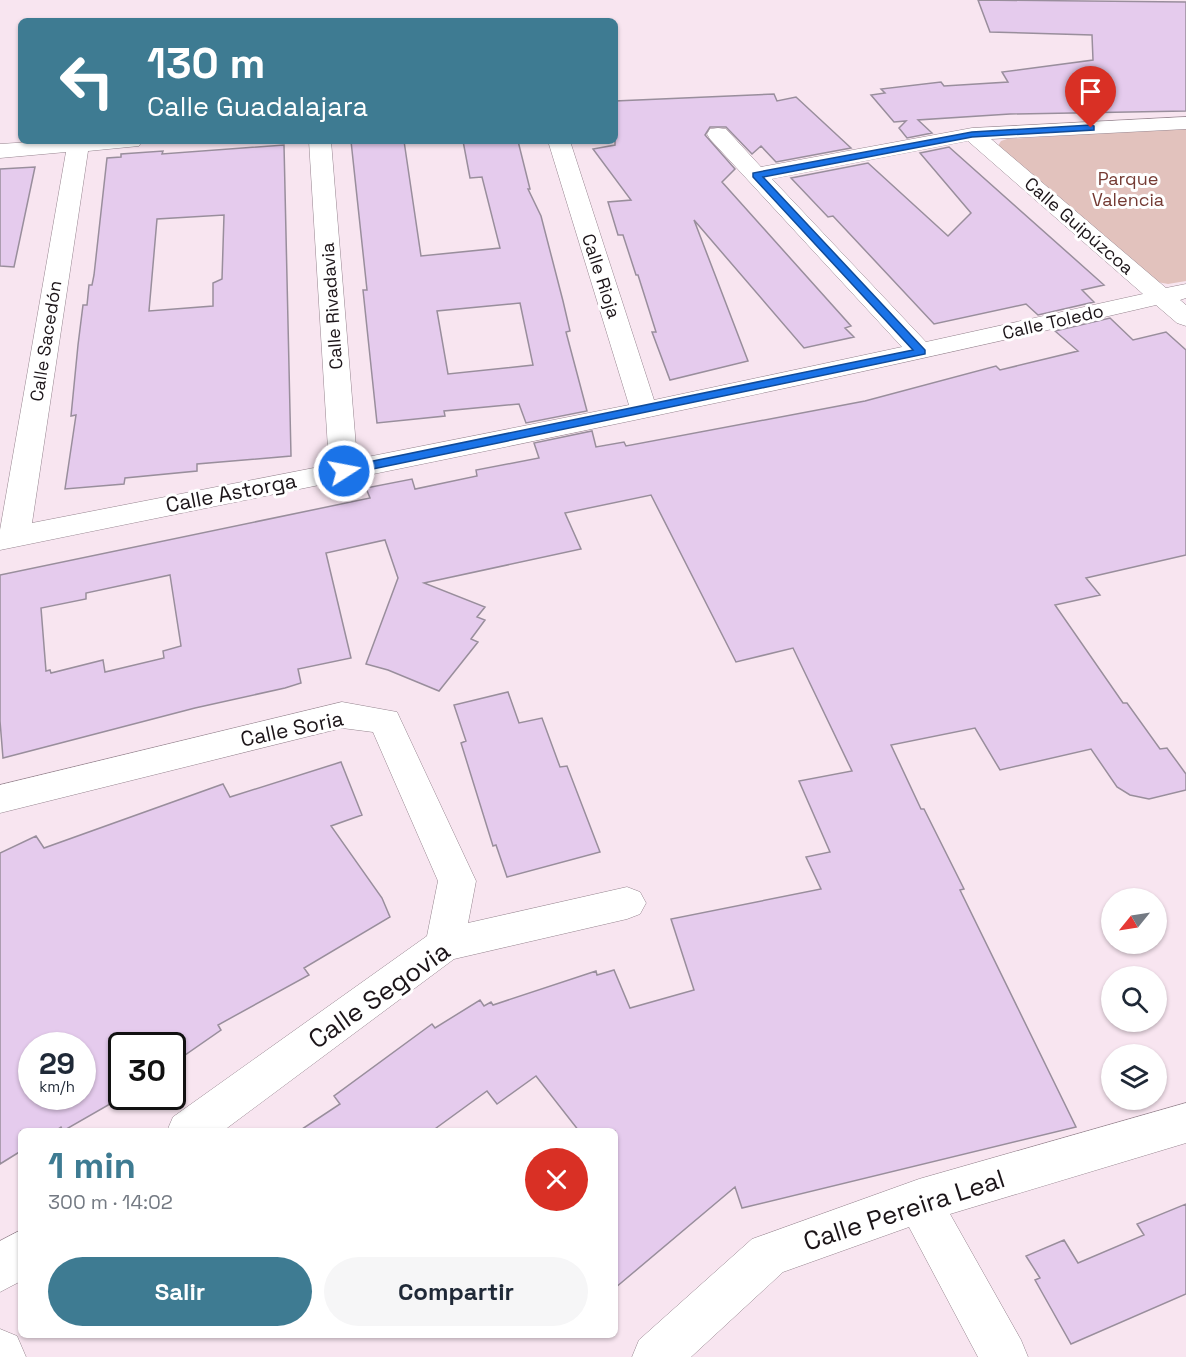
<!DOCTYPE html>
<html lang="es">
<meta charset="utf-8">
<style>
:root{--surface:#fff;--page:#f6f6f7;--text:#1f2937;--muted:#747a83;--accent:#3e7b92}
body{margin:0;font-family:"Space Grotesk",sans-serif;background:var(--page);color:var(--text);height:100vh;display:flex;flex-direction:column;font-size:22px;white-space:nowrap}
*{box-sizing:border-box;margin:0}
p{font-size:20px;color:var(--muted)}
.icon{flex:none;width:33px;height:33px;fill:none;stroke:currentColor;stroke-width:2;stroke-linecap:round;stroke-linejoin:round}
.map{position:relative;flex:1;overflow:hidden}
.sheet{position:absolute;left:18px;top:1128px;width:600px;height:210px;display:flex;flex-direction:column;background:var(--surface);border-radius:9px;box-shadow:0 2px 4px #0004}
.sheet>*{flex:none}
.banner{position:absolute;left:18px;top:18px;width:600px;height:126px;border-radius:9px;box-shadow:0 2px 4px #0004;background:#3e7b92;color:#fff;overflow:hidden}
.needle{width:39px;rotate:240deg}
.tools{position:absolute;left:1101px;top:888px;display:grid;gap:12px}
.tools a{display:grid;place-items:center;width:66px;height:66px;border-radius:50%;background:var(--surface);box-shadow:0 2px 4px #0004;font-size:30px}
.speed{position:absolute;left:18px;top:1032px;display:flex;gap:12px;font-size:30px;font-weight:700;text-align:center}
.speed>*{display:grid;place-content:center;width:78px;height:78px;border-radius:50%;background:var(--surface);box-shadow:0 2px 4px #0004;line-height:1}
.speed small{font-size:15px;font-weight:400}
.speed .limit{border:3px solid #111;border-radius:9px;background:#fff;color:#111}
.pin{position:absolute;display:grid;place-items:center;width:51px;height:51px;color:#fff;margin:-62px -26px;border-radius:50% 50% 50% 0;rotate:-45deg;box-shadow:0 0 6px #0007}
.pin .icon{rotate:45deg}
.me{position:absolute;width:66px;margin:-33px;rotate:79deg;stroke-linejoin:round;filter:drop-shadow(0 0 4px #0008)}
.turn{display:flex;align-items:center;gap:21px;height:126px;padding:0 30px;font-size:27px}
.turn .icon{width:78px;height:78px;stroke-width:2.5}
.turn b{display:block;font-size:42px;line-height:51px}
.round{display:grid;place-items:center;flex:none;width:63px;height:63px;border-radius:32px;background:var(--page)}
.summary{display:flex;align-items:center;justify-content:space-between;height:102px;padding:0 30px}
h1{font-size:36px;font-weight:800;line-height:45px;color:var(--accent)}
.button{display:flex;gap:12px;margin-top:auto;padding:12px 30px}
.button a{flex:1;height:69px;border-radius:36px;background:var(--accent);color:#fff;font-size:24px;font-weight:800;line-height:69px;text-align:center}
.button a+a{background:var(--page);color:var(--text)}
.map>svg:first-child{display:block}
.green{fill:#e2c2bd}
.building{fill:#e5cbed;stroke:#998e9c;stroke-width:1.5;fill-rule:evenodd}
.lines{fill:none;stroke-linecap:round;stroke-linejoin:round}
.street-casing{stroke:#96858f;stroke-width:1}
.street{fill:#fff;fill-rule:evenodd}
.route{fill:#1a73e8;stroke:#114b97;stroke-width:1.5}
.labels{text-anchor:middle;stroke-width:6;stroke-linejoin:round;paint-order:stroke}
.far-park-label{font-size:18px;fill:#753b34;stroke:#fff}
.far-street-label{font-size:18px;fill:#1c1519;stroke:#fff}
.street-label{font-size:21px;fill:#1c1519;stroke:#fff}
.near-street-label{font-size:26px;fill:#1c1519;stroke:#fff}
</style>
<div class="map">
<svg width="1186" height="1357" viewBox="0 0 1186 1357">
<rect width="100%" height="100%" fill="#f8e5f0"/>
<path class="green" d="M1186,128V281L1168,284L1152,281L996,149L1001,141L1007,139Z"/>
<path class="building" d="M978,0L1186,2V111L1010,114L918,120L932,133L907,138L899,128L906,121L894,122L871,95L885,93L881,89L941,82L944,86L1008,82L1002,72L1093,60L1092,35L990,32Z
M774,94L777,101L796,97L851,148L776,162L761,146L752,154L726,127H710L705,135L735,169L722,182L851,326L845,328L854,337L804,348L694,220L748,361L670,380L652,332H656L638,275H636L623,235H618L608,202L631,200L593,149L615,145V101Z
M351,141H404L421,256L500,248L482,177L470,178L463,141H518L530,189H528L541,216L563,301L570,331L566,332L587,411L526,423L519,404L444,411L445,416L377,423L363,290H367ZM520,303L533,365L448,374L437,311Z
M284,145L291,456L197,464V471L125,478L124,484L65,489L76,415L71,416L78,345L83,305H87L89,285H92L94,275L107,158L121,157V154L163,151L162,154ZM224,215L222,279L213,283V306L149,311L157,219Z
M949,147L1104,285L1082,290L1094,302L1038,315L1026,304L934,324L833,216L828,217L791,178L868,163L948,236L971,213L920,153Z
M35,167L14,267L0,266V169Z
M1110,318L1133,340L1166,332L1186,350V555L1086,578L1100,595L1055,605L1123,703H1127L1160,749L1167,748L1186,774V790L1149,799L1130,795L1117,787L1091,749L1000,770L975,728L891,745L921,809H924L964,889L960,890L1076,1127L742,1208L735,1187L615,1288V1131H579L536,1076L497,1104L487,1091L432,1131H299L340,1104L334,1096L432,1024L435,1028L480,1000L484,1006L491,1002L493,1005L596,971L597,975L614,970L630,1008L694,990L671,919L821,889L806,857L830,852L799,781L852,771L793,648L736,662L651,495L565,513L581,549L424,583L485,607L477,617L485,620L471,639L478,642L439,691L388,670L366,664L398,578L385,540L326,553L351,658L298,669L301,683L285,688L195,708L3,758L0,721V575L370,498L366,488L412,479L415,489L477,476L476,470L539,458L534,443L592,431L596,447L624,442L626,446L865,401L996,366L1000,370L1078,351L1055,331ZM170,575L181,646L163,651L164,658L105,672L103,660L51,673L50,670L46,671L41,608L86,599V593Z
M508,692L519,723L542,718L560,767L567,766L600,852L507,877L496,845L493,846L461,743L466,741L454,705Z
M341,762L362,815L331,826L382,898L390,917L304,968L309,975L218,1025L221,1030L172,1064V1046H122V1096H124L63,1131L61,1127L55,1131H21V1151L0,1164V853L36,836L44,848L223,784L230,797ZM32,1046H82V1096H32Z
M1186,1204V1294L1071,1344L1035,1280L1040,1278L1026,1256L1064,1240L1078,1263L1144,1235L1137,1224Z"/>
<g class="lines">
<g class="street-casing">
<path id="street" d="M1186,117V129L991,139L1166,288L1186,284V298L1180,300L1186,305V326L1177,323L1156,305C773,395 386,471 0,550V530L66,152L0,158V144L46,141H142L139,146L88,151L32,523L329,465L309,141H331L357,459L629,405L548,141H570L654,400L902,347L710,139L707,134L710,129L718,128L726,129L761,167L972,128ZM968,141L1143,294L926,342L772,179Z
M342,702L397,712L476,881L468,923L627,887L640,892L646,903L640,914L627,919L454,959L223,1131H167L173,1117L427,936L438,881L373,732L342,728L0,813V785Z
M1186,1103V1143L950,1214L1021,1340L1028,1357H978L909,1227L783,1272L691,1357H632L639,1340L752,1239L919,1179Z
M21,1230V1281L0,1292V1241Z
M0,1329L17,1336L26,1357H0Z"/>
</g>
<use href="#street" class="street"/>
</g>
<path class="route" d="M1091,125L1094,126V130L972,137L763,177L925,350V354L344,475L338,471L344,467L913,350L753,177V173L972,132Z"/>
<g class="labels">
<g class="far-park-label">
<text x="1128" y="185">Parque<tspan x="1128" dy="21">Valencia</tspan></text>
</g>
<g class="far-street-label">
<text transform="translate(1079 226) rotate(41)" y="6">Calle Guipúzcoa</text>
<text transform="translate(601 276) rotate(72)" y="6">Calle Rioja</text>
<text transform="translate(332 306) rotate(-94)" y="6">Calle Rivadavia</text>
<text transform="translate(1053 322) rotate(-13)" y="6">Calle Toledo</text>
<text transform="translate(46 341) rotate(-81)" y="6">Calle Sacedón</text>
</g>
<g class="street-label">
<text transform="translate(231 493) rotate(-11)" y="7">Calle Astorga</text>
<text transform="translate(292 729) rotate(-12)" y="7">Calle Soria</text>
</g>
<g class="near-street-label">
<text transform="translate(379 995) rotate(-35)" y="9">Calle Segovia</text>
<text transform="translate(904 1210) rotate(-18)" y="9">Calle Pereira Leal</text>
</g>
</g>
</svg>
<div class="tools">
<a><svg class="needle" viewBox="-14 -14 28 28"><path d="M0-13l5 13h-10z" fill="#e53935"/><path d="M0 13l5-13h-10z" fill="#747a83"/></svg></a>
<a><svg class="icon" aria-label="search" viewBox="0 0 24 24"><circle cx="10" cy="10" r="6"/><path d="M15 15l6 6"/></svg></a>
<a><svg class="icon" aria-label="layers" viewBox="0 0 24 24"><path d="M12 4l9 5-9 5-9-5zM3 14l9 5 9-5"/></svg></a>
</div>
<div class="speed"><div>29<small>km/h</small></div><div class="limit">30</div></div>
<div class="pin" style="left:1091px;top:128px;background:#d93025"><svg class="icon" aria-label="arrive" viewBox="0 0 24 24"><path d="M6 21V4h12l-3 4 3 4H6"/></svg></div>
<svg class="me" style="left:344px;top:471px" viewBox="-20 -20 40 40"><circle r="17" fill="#1a73e8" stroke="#fff" stroke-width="3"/><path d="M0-11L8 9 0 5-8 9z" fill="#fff"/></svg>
<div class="banner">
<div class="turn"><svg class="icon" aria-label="left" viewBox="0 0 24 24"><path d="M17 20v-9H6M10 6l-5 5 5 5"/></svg><div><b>130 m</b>Calle Guadalajara</div></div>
</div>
<section class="sheet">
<div class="summary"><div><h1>1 min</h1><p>300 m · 14:02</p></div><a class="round" style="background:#d93025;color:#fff"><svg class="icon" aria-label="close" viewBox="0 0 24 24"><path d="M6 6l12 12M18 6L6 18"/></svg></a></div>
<div class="button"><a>Salir</a><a>Compartir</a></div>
</section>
</div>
